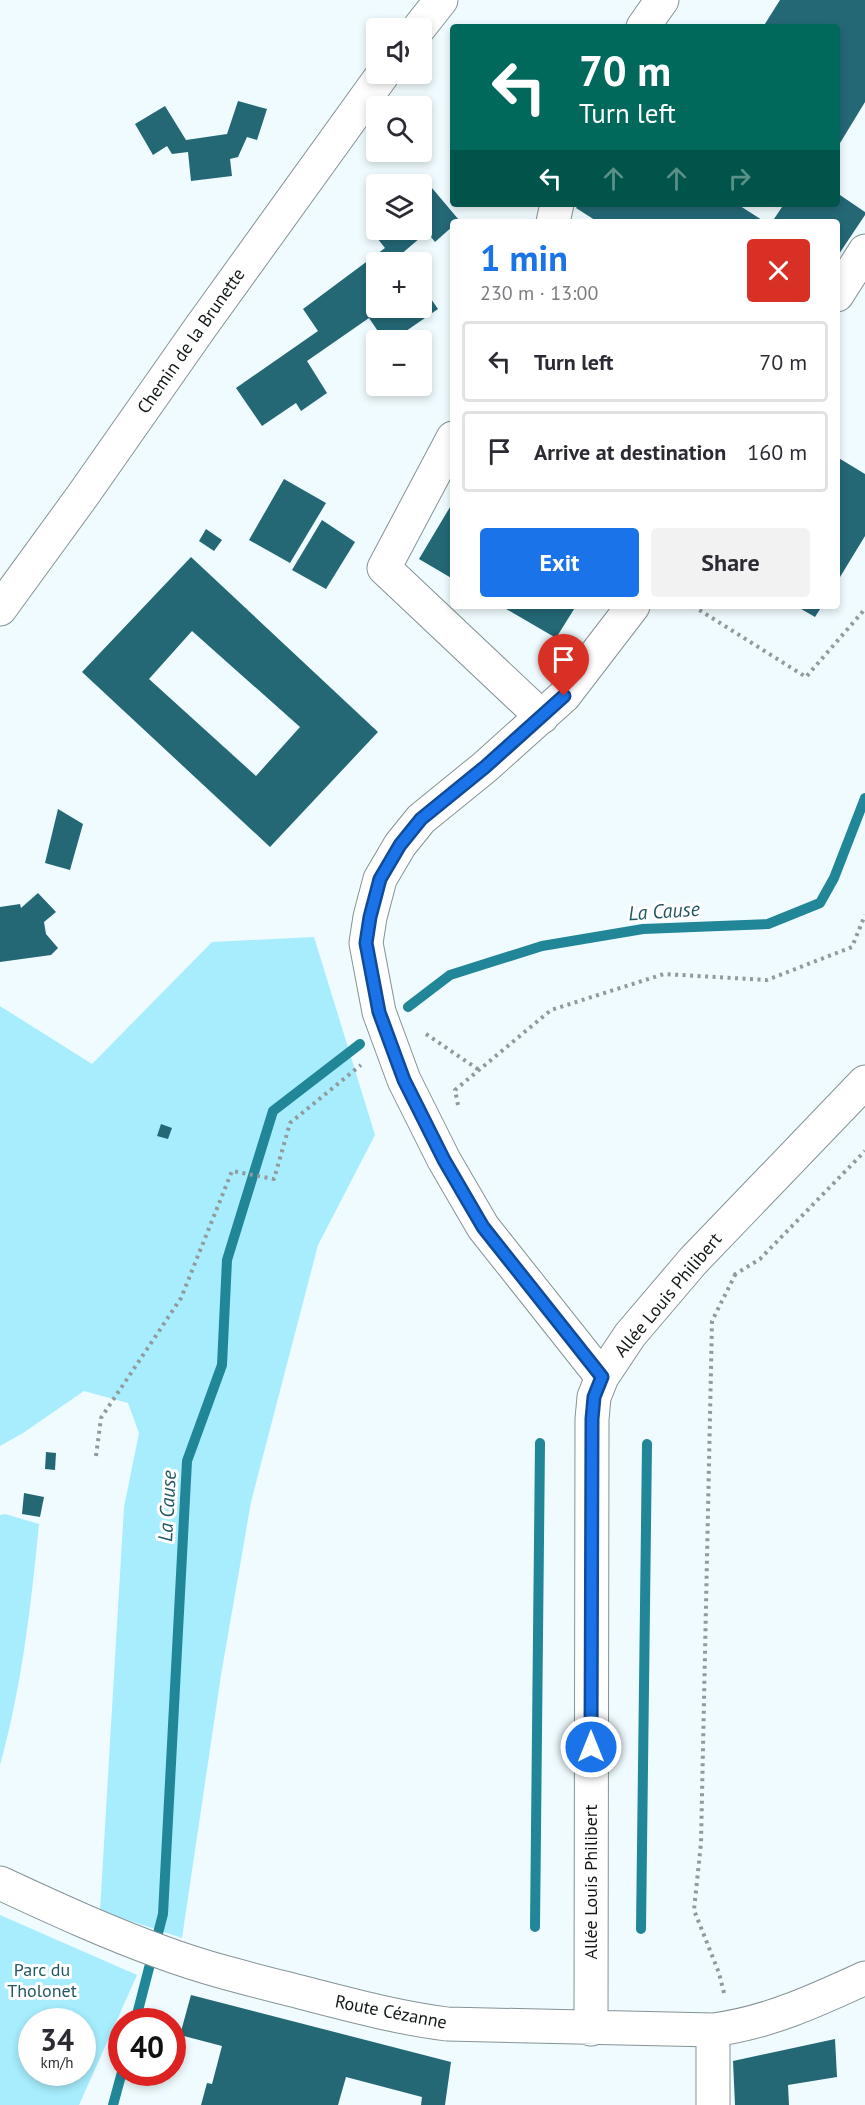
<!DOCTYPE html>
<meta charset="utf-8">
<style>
:root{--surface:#fff;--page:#f2f2f3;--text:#2b2b33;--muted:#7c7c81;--line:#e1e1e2;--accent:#1a73e8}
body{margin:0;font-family:"PT Sans",sans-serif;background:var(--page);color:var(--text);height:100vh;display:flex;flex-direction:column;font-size:22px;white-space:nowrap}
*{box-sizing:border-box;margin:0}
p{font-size:20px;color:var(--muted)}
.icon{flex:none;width:33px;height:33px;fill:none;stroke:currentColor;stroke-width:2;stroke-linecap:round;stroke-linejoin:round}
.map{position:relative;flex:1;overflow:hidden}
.sheet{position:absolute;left:450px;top:219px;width:390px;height:390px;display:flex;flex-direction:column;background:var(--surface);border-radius:6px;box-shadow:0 3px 9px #0003}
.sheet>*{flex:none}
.guide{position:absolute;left:450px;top:24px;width:390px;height:183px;border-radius:6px;box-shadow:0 3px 9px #0003;background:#00695c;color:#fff;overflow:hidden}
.controls{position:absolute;left:366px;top:18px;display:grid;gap:12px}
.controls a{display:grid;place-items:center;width:66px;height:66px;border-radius:6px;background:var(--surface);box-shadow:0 3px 9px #0003;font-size:30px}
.speed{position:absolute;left:18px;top:2008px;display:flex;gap:12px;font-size:30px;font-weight:700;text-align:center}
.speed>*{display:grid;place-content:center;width:78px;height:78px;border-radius:50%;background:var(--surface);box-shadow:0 3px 9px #0003;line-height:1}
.speed small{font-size:15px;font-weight:400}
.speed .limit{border:9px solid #d22;background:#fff;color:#111}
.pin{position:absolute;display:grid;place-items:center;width:51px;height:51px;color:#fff;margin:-62px -26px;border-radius:50% 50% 50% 0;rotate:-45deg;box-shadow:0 0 6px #0007}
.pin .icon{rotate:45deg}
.me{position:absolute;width:66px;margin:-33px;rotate:0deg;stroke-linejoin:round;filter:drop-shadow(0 0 4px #0008)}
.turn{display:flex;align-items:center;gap:21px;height:126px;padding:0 30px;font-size:27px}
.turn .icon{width:78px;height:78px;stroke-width:2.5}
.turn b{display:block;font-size:42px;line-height:51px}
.lanes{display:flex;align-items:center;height:57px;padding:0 30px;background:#0003;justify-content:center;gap:30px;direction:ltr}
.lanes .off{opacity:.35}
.round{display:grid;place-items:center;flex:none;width:63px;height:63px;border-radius:6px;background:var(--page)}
.overview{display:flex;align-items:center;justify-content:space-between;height:102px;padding:0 30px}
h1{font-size:36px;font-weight:600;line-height:45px;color:var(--accent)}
.action{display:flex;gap:12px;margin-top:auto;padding:12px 30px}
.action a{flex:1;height:69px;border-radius:6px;background:var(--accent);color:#fff;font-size:24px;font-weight:600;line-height:69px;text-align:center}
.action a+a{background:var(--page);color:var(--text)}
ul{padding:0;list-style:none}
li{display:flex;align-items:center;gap:18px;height:81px;margin:0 12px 9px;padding:0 18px;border:3px solid var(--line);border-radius:6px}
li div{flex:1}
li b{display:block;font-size:22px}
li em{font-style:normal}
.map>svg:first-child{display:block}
.green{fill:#a7edfd;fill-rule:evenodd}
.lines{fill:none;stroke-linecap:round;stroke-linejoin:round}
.stream{stroke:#218698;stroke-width:10}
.building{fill:#246876;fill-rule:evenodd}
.minor-casing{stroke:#859396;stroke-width:35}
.path{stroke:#919a9c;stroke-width:4;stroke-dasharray:3 4.5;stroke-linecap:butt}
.minor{stroke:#fff;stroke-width:33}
.route-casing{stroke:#114b97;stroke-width:15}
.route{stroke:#1a73e8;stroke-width:10}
.labels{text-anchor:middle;stroke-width:6;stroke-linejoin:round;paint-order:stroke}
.street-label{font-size:18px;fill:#121718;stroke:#fff}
.park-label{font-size:18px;fill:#225863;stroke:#fff}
.water-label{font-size:20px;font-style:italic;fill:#225863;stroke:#fff}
</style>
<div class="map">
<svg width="865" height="2105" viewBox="0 0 865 2105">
<rect width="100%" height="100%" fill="#effbfe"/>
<path class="green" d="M314,937L375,1135L318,1245L251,1502L221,1675L182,1938L100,1911L124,1507L139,1433L128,1403L84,1391L23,1433L0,1446V1006L92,1064L212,942Z
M5,1514L39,1524C31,1606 22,1686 0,1765V1515Z
M0,1915L137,1975L79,2105H0ZM32,2022H82V2073H32Z"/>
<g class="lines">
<path class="stream" d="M408,1007L450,975L542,946L643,929L768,924L820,903L834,878L865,798
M535,1927L540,1443
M641,1929L647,1444
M135,2022L163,1914L187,1461L222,1365L227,1260L273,1111L360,1044
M113,2105L122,2072"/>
</g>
<path class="building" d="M780,0H865V102L837,148V27H763Z
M238,101L267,109L257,140L247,137L238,157L230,159L232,176L191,181L188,152L172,154L167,146L153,155L135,124L165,106L186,140L227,134Z
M421,175L459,220L453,222V226L435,242L427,232L392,262H376V276L374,278L376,283V308H422V286L438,309L393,340H384L369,318L307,361L327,393L301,411L296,403L262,426L236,388L318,331L303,309L385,248L366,224L376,214V230H422V184H410Z
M837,193L865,212V215L837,257V222H772L784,204H837Z
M579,204H737L765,222H598L576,208Z
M837,457L865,474V536L837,582Z
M284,479L326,503L290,563L249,540Z
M453,502V579L419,559Z
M322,520L355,542L326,589L292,570Z
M206,529L222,540L214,551L199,541Z
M191,557L378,732L270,847L82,672ZM192,631L300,727L256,776L149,679Z
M501,606H576L556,638Z
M796,606H822L815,617Z
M58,809L83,824L70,870L45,863Z
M38,893L56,912L44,922L46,934L58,948L51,955L0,962V907L20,904L21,908Z
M161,1124L172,1128L168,1139L157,1136Z
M46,1452L56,1453L55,1470L45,1469Z
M24,1493L44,1497L40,1517L22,1514Z
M191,1995L451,2062L445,2105H421L422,2097L346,2077L338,2105H201L207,2083L212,2084L222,2046L180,2035Z
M835,2039L837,2077L788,2085L789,2105H735L733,2061Z"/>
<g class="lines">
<g class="minor-casing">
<path id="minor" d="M643,27L662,0
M419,28L441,0
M553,222L557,204
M837,295L865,251
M453,438L384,568L542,717
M0,609L83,495L200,328L383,74
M602,1377L483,1227L444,1160L404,1080L379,1012L366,943L370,917L380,879L400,845L421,819L485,767L564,696L633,606
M0,1883C54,1908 108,1933 164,1953C210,1970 257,1981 304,1993C351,2005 398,2018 447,2024L713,2030C767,2023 815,2001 865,1978
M591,2029L592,1419L594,1397L602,1377L630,1335L693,1261L865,1082
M713,2030V2105"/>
</g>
<path class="path" d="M693,606L806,677L865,609
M426,1034L479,1070
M458,1105L455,1090L551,1010L664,974L767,980L852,947L865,915
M734,1275L760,1259L865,1151
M96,1456L101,1418L181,1298L232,1171L274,1179L290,1123L361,1065
M724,1993L719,1973L694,1910L701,1843L712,1321L735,1275"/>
<use href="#minor" class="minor"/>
</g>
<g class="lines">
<g class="route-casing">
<path id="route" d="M564,696L485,767L421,819L400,845L380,879L370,917L366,943L379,1012L404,1080L444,1160L483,1227L602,1377L594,1397L592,1419L591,1747"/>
</g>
<use href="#route" class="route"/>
</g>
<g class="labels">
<g class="street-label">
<text transform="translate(191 341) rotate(-55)" y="6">Chemin de la Brunette</text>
<text transform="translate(668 1295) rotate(-50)" y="6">Allée Louis Philibert</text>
<text transform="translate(591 1882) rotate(-90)" y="6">Allée Louis Philibert</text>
<text transform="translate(391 2012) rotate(11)" y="6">Route Cézanne</text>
</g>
<g class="park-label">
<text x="42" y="1976">Parc du<tspan x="42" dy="21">Tholonet</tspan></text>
</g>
<g class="water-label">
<text transform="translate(664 911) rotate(-4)" y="7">La Cause</text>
<text transform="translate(167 1506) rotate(-87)" y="7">La Cause</text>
</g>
</g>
</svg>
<div class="controls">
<a><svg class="icon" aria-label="sound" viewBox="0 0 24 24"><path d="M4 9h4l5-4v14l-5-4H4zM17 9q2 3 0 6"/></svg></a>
<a><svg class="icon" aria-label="search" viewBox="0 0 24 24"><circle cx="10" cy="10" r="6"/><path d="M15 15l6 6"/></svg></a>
<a><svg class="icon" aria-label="layers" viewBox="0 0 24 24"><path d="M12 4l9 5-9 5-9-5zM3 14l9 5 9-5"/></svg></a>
<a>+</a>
<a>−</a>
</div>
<div class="speed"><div>34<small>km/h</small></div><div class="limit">40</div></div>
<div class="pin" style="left:564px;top:696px;background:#d93025"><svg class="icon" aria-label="arrive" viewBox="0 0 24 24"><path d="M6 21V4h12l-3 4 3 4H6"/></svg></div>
<svg class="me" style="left:591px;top:1747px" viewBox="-20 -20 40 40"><circle r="17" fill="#1a73e8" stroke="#fff" stroke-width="3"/><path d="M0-11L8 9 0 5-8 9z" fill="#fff"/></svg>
<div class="guide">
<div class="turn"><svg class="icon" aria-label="left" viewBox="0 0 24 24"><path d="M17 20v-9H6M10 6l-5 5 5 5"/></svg><div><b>70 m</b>Turn left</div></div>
<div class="lanes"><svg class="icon" aria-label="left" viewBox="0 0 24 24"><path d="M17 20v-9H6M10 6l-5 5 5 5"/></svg><svg class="icon off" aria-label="ahead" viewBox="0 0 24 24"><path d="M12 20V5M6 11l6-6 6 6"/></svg><svg class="icon off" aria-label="ahead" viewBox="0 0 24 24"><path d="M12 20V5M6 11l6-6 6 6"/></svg><svg class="icon off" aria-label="right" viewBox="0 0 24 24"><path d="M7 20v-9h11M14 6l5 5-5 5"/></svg></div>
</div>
<section class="sheet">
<div class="overview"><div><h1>1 min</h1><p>230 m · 13:00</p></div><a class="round" style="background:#d93025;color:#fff"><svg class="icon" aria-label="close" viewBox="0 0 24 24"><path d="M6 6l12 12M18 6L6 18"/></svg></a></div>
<ul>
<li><svg class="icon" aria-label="left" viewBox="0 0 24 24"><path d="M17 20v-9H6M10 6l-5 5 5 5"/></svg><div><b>Turn left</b></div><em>70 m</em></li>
<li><svg class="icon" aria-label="arrive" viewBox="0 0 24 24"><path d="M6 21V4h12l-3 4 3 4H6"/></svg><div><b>Arrive at destination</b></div><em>160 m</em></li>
</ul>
<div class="action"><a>Exit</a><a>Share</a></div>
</section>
</div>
